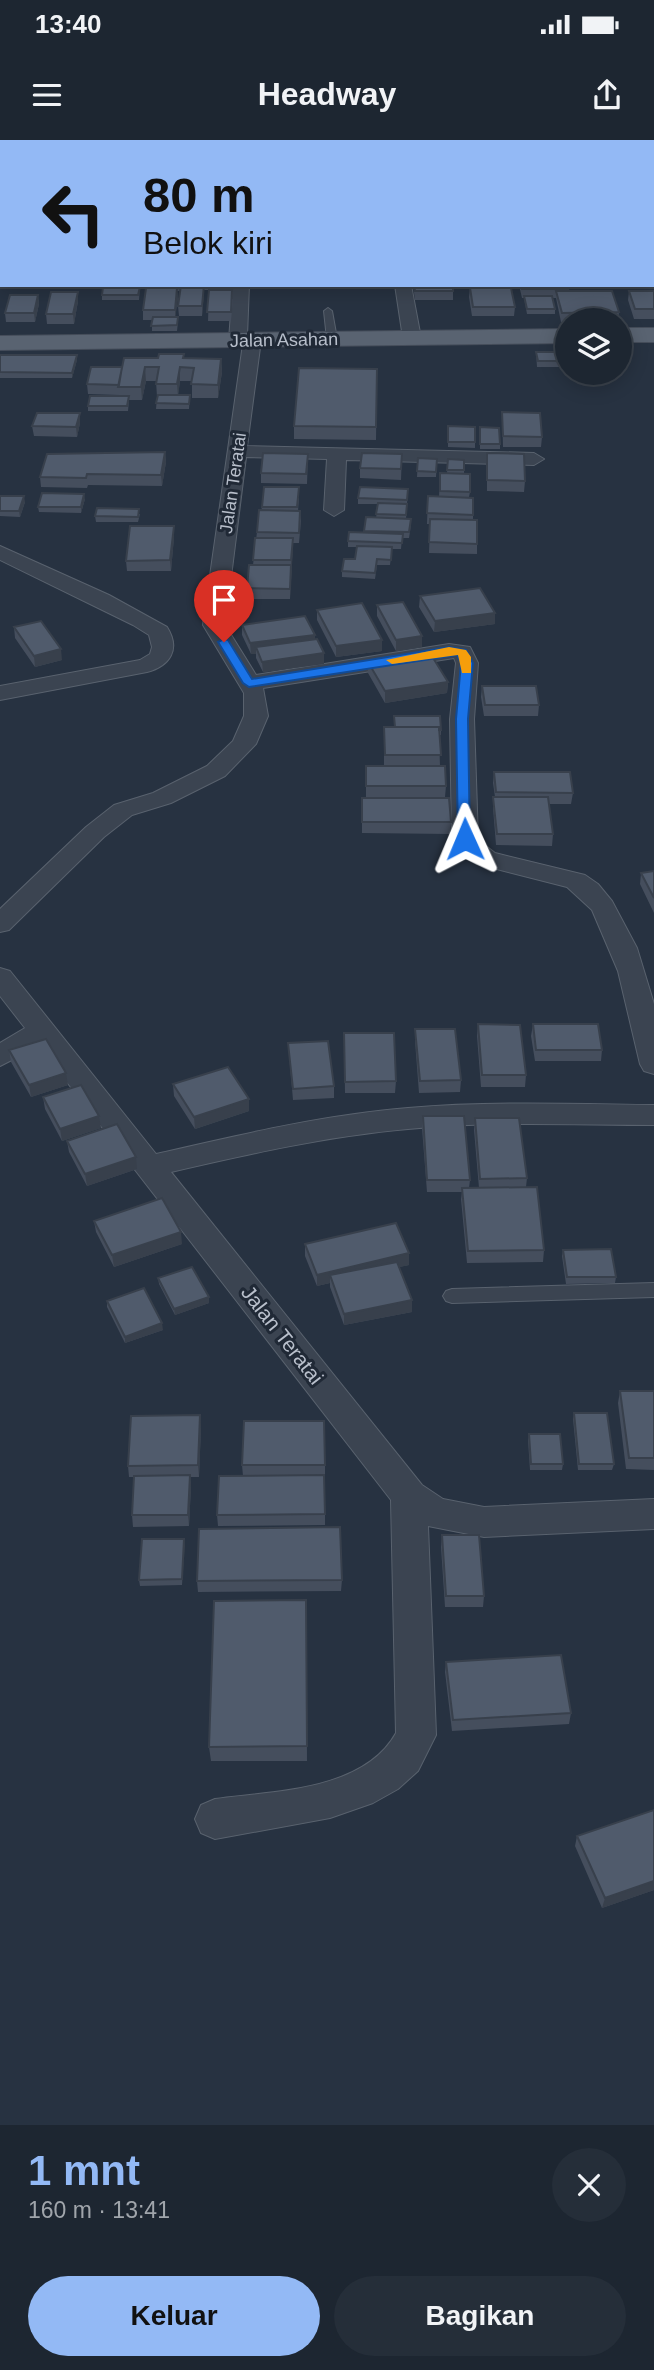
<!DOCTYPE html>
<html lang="id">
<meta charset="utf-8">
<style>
:root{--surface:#1d2631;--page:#252e39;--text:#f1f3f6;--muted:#a0a5ab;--line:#3b434d;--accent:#93b9f5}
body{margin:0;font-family:Helvetica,sans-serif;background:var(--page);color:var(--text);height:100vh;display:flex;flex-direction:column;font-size:26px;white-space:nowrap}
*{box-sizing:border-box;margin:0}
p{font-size:23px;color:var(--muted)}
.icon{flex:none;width:38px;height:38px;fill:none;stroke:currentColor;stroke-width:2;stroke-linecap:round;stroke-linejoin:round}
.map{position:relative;height:1985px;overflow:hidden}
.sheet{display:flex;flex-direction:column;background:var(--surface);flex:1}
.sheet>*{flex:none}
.hud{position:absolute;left:0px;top:0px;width:654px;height:147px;box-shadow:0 4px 18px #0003,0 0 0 2px var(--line);background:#93b9f5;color:#111;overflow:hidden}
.tools{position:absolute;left:555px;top:168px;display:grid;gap:14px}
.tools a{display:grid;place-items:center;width:77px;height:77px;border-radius:50%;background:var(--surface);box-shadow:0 4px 18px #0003,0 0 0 2px var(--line);font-size:35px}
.pin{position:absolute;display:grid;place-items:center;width:60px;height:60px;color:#fff;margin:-72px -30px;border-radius:50% 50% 50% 0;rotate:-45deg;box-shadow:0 0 7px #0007}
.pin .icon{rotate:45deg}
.me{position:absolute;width:77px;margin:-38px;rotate:359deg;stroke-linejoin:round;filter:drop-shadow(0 0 5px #0008)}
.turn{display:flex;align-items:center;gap:24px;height:147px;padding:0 28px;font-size:32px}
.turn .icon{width:91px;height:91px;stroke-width:2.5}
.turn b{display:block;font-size:49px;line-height:60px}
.round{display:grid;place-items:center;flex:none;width:74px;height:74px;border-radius:37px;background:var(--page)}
.headline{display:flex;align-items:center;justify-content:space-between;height:119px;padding:0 28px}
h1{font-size:42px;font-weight:700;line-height:52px;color:var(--accent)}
.button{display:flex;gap:14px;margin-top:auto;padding:14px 28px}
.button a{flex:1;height:80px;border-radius:42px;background:var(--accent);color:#111;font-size:28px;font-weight:700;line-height:80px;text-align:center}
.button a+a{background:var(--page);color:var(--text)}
.status{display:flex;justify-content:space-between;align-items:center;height:49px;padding:0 35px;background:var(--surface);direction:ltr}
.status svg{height:19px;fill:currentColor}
header{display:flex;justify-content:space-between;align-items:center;height:91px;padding:0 28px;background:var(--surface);font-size:32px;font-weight:700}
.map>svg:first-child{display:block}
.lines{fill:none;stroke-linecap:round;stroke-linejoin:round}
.service-casing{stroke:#59626e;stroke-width:2}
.minor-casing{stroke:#59626e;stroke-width:2}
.primary-casing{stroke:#454d5a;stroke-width:2}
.service{fill:#3b4451;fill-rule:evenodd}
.minor{fill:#3b4451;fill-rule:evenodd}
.primary{fill:#596371;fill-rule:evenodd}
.wall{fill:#454e5d}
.shaded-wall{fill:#38404c}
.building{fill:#505b6c;stroke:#38404c;stroke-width:2}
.route{fill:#1a73e8;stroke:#114b97;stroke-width:2}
.slow{fill:#f59e0b}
.labels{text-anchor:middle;stroke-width:6;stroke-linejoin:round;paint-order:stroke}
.far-street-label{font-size:18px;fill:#b8bfcb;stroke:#202936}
.street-label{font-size:21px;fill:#b8bfcb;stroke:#202936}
</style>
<div class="status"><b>13:40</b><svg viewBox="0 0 49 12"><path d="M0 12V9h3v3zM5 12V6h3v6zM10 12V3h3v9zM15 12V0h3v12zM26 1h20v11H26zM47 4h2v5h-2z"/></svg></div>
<header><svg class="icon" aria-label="menu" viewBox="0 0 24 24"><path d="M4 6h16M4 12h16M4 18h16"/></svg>Headway<svg class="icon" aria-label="share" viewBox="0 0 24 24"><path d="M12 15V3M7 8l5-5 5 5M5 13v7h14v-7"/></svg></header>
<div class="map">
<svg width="654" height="1985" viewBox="0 0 654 1985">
<rect width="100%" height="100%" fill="#273241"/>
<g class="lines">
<g class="service-casing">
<path id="service" d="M328,168L332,171L337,199L332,202L327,199L324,171Z
M654,1143V1157L452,1163L446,1161L443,1156L446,1151L452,1149Z"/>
</g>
<g class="minor-casing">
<path id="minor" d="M628,0H642L643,2H629Z
M0,35H2V43H0Z
M653,35H654V46H653Z
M653,127H654V137H653Z
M233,145H249L247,196H258L261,200L247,306L534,313L544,319L534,325L346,320L344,370L334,376L324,370L327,319L246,317L225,485L256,535L449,504L470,507L478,523L474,579L478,700L495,713L585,735L598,744L612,761L637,808L654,864V934L644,931L640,924L618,831L592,770L567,747L477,724L464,717L452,700L450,579L456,523L454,518L263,548L268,576L256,604L225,636L171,663L132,675L104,697L9,790L0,792V769L86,687L114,665L153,653L207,626L233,601L244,576V553L203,485L243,204H232L229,200Z
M395,145H411L421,198L418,202L412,203L403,198Z
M0,406L109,455L167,487C181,509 170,526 147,532L0,560V546L140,520L150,514L152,507L149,495L133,485L0,420Z
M0,828L10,831L156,1014C239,995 323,975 408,968C490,961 572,964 654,965V985C572,985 489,981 408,989C328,996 249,1014 171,1032L422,1345L443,1359L484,1367L654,1359V1389L484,1397L428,1386L436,1595L418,1631L398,1649L373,1663L330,1678L215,1699L201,1693L195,1679L201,1665L215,1659C274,1651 364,1651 396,1593L391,1360L39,906L0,926V903L25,888L0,856Z"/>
</g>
<g class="primary-casing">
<path id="primary" d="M620,188H654V202H620Z
M567,189V203L0,210V196Z"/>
</g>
<use href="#service" class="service"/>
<use href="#minor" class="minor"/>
<use href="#primary" class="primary"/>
</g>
<path class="wall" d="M385,0H420V1H427V0H471V2H385Z
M105,145H133V147H140L139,160H102V155Z
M162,145H215L214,150L233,159L231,181H208L209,150H204L202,176H179L178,166L180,151H177L178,158L175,177L178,182L177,191H152V180H143V170L162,148Z
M413,145H453V160H415Z
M519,145H567L568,151L619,172L618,180H567V182H561L556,158H553L555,169V174H527L524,158H522Z
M470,148L515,167L514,176H472L469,157Z
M629,151H654V179H634L628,160Z
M38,155L39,164L35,182H6L5,173Z
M78,161L74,184H47L46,174Z
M536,212L560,221L559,227H537Z
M184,214V218L221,219L222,232L218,258H192V241H180L178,255H190L189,269H156L157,257L156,241H146L142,260H129L128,271H88V266L119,256V255L88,254L87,244L122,227L158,218Z
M0,215H77V220L72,238H0Z
M377,229L376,300L294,299V286Z
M570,233H591V240H571Z
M502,272L542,297L541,307H503Z
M80,273V283L77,297L34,296L32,286Z
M448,286L475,287V308L448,307Z
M480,287L500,304V309H480Z
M165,312L166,322L162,346L88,345L87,348L41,347L40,337Z
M487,313L525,341L524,352L487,351Z
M308,314L307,344L261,343V333Z
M402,314L401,340L360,338V328Z
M418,318L437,319L436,337H417Z
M448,319L464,320V334L470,352L469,357H439L440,333H447Z
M408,349L406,379L411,385L409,398H402L401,409H392L390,425H377L375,439L342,437V431L355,419L357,407H348V401L364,392L366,377L376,378L378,364H358V358Z
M0,356L25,362L20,377L0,376Z
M428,356L473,358V380L477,404V414L429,413L430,384H427Z
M299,358L298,371H300L301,381L299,403H293L290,459H247V448L253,425L257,392L262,367Z
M85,359L81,373L39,372L38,367Z
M140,374L138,382H96L95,376Z
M174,397L171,431H127L126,421Z
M420,456L495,473V484L434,492L419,467Z
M377,465L422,496V507L396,511L377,476Z
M317,470L382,511L336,517L317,480Z
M242,485L315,499L324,513V524L263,532L256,518V514H251L242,495Z
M14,487L62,520L35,527L15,498Z
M368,522L448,542L447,553L385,563L368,533Z
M482,546L539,565L538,576H484L481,557Z
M384,587L441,590V595H439L440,626L446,646L445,657H366V626H384Z
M494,632L573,653L571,664H549L553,694L552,706L496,705L493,668V657H495L493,643Z
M362,658L451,682L450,694L362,693Z
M654,731V773L640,744L641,733Z
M478,884L526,935L525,947H481L477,896Z
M533,884L602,910L601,921H535L531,896Z
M415,889L461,940L460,952L419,953L415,901Z
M344,893L396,941L395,953H345Z
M288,903L334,946V958L293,960Z
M9,910L68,945L31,957L11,922Z
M173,944L249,971L195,989L174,956Z
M43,957L101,988L62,1001L45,969Z
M423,976L470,1040L469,1048H479L474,990L475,978L527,1038L526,1047L544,1110L543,1122L467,1123L461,1059L462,1052H427L422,988Z
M67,1001L137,1029L87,1046L69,1012Z
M94,1081L182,1104L114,1127L96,1092Z
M305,1104L409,1125L399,1127L412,1160V1172L344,1185L330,1147V1143L317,1146L305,1116Z
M563,1110L616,1137L615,1143L566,1144L562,1116Z
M158,1138L209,1163L175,1175L159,1144Z
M107,1161L163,1190L125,1203L107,1167Z
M620,1251H654V1330L626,1329L618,1263Z
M574,1273L614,1324L612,1330H578L573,1279Z
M201,1287L199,1337H190L191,1346L189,1386L133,1387L132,1375L134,1337H129L128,1326Z
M529,1294L563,1324L562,1330H530L528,1300Z
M242,1325H325V1385L218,1386L217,1375L243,1336Z
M442,1395L484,1456L483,1467H445L441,1407Z
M184,1399L182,1445L140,1446L139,1440Z
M342,1440L341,1451L198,1452L197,1441Z
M306,1460L307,1621H211L209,1607Z
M446,1522L571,1573L569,1584L452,1591L445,1532Z
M654,1670V1750L602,1768L575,1706L577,1696Z"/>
<path class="shaded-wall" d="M204,145V153L202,176V166Z
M177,148L178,158L175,180V170Z
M78,152V161L74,184L73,174Z
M38,155L39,164L35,182L34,173Z
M77,215V220L72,238V233Z
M221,219L222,232L218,258V245Z
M145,227L146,241L142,260L141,247Z
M180,227V241L178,257L177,244Z
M80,273V283L77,297L76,287Z
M165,312L166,322L162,346L161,335Z
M84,354L85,359L81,373V367Z
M24,356L25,362L20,377L19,371Z
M174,386V397L171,431L170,420Z
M293,398V409L290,459L291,420Z
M495,473V484L434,492L435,481Z
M315,495V505L256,507V514H251L250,503Z
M422,496V507L396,511V500Z
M382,500V511L336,517V506Z
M61,509L62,520L35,527L34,516Z
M324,513V524L263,532L262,522Z
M448,542L447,553L385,563V551Z
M66,933L68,945L31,957L29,945Z
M249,959V971L195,989L194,977Z
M99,976L101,988L62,1001L60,989Z
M136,1017L137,1029L87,1046L85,1034Z
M181,1092L182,1104L114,1127L112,1115Z
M409,1113V1125L333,1142L330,1135V1143L317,1146V1135Z
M209,1157V1163L175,1175L174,1169Z
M412,1160V1172L344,1185V1174Z
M162,1183L163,1190L125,1203V1197Z
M200,1275L201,1287L199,1337L198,1325Z
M190,1335L191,1346L189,1386L188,1375Z
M184,1399L185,1405L182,1445V1439Z
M654,1741V1750L602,1768L605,1758Z"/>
<path class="building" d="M385,0H404V2H385Z
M0,10H2V18L0,20Z
M653,68H654V83H653Z
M181,145H204L202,166H178Z
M414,145H453V151H415Z
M522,145H567L568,149H522Z
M103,147H140L138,155H102Z
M146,148H177L175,170H143Z
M470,148H511L515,167H473Z
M209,150H232L231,172H207Z
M556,151H612L619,172L562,173Z
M629,151H654V169H635Z
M51,152H78L73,174H46Z
M10,155H38L34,173H5Z
M524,156H552L555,169H527Z
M153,177H178L177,185L151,186Z
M536,212H558L560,221H538Z
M159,214H184L183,218L221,219L218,245L191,244L194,228L180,227L177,244H156L159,227H145L141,247H118L124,218H158Z
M0,215H77L72,233L0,232Z
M91,227H122L119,245L87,244Z
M299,228L377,229L376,287L294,286Z
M571,233H591L592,235L572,234Z
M158,255H190L189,264L156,263Z
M90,256H129L127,266H88Z
M502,272L540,273L542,297L503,296Z
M37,273H80L76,287L32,286Z
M448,286L475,287V302H448Z
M480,287L499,288L500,304H480Z
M165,312L161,335L87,334L86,338L40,337L47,314Z
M263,313L308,314L306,334L261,333Z
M362,313L402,314L401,329L360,328Z
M487,313L524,314L525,341L487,340Z
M418,318L437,319L436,332L417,331Z
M448,319L464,320V330H447Z
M440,333L470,334V352L440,351Z
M264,347H299L297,367H262Z
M360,347L408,349L407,360L358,358Z
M42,353L84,354L81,367H38Z
M0,356H24L19,371H0Z
M428,356L473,358V375L427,373Z
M378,363L407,364L406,375L376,374Z
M97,368L139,369L138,377L95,376Z
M259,370L300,371L299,393L257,392Z
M366,377L411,379L409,392L364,391Z
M430,379L477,380V404L429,402Z
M130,386H174L170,420L126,421Z
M349,392L403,394L402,403L348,401Z
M255,398H293L291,420H253Z
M357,406L392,407L391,420L377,419L375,433L342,431L344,419H355Z
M249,425H291L290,449L247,448Z
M480,448L495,473L435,481L420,456Z
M403,462L422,496L396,500L377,465Z
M362,463L382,500L336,506L317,470Z
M305,476L315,495L250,503L242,485Z
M41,481L61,509L34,516L14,487Z
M317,499L324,513L262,522L256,507Z
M430,513L448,542L385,551L368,522Z
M482,546H536L539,565H485Z
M394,576H440L441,590H439V587H395Z
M384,587H439L441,615H385Z
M366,626H445L446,646H366Z
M494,632H570L573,653L496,652Z
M493,657H548L553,694H497Z
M362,658H449L451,682H362Z
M654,731V758L641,733Z
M478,884L520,885L526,935H482Z
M533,884H598L602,910H536Z
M415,889H455L461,940L420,941Z
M344,893H394L396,941L345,942Z
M46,899L66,933L29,945L9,910Z
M328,901L334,946L293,949L288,903Z
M228,927L249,959L194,977L173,944Z
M81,945L99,976L60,989L43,957Z
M423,976H464L470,1040H427Z
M475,978H519L527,1038L480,1039Z
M117,984L136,1017L85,1034L67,1001Z
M537,1047L544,1110L468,1111L462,1048Z
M162,1058L181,1092L112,1115L94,1081Z
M396,1083L409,1113L317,1135L305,1104Z
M611,1109L616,1137H567L563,1110Z
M397,1122L412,1160L344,1174L330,1135Z
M192,1127L209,1157L174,1169L158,1138Z
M144,1148L162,1183L125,1197L107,1161Z
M620,1251H654V1318H629Z
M574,1273H607L614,1324H579Z
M200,1275L198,1325L128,1326L131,1276Z
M244,1281H324L325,1325H242Z
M529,1294H560L563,1324H531Z
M190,1335L188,1375H132L134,1336Z
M324,1335L325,1374L217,1375L219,1336Z
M340,1387L342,1440L197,1441L199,1389Z
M442,1395H479L484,1456H446Z
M142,1399H184L182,1439L139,1440Z
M306,1460L307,1606L209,1607L214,1461Z
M561,1515L571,1573L453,1580L446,1522Z
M654,1670V1741L605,1758L577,1696Z"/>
<path class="route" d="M224,499L228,500L252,539L449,507L466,510L473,523L468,579L470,702L458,699L456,579L461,523L457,515L249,547L243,543L218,502Z"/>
<path class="slow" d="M449,507L466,510L471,517V533H462L458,515L392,524L386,520Z"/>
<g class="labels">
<g class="far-street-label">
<text transform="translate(284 200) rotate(-1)" y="6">Jalan Asahan</text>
<text transform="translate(233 343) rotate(-82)" y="6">Jalan Teratai</text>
</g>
<g class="street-label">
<text transform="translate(282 1195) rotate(52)" y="7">Jalan Teratai</text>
</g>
</g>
</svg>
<div class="tools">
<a><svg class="icon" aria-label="layers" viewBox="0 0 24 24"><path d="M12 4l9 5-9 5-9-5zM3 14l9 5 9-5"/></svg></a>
</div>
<div class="pin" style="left:224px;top:502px;background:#d93025"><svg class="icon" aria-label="arrive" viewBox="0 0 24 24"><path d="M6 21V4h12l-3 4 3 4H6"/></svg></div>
<svg class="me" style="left:465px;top:699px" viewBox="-20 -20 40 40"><path d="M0-17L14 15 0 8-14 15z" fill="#1a73e8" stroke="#fff" stroke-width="4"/></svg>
<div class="hud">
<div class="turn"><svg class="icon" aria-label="left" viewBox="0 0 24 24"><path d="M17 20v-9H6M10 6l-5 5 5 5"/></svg><div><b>80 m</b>Belok kiri</div></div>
</div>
</div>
<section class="sheet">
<div class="headline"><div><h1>1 mnt</h1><p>160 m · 13:41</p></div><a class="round"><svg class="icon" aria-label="close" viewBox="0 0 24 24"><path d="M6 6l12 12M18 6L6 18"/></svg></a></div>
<div class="button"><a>Keluar</a><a>Bagikan</a></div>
</section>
